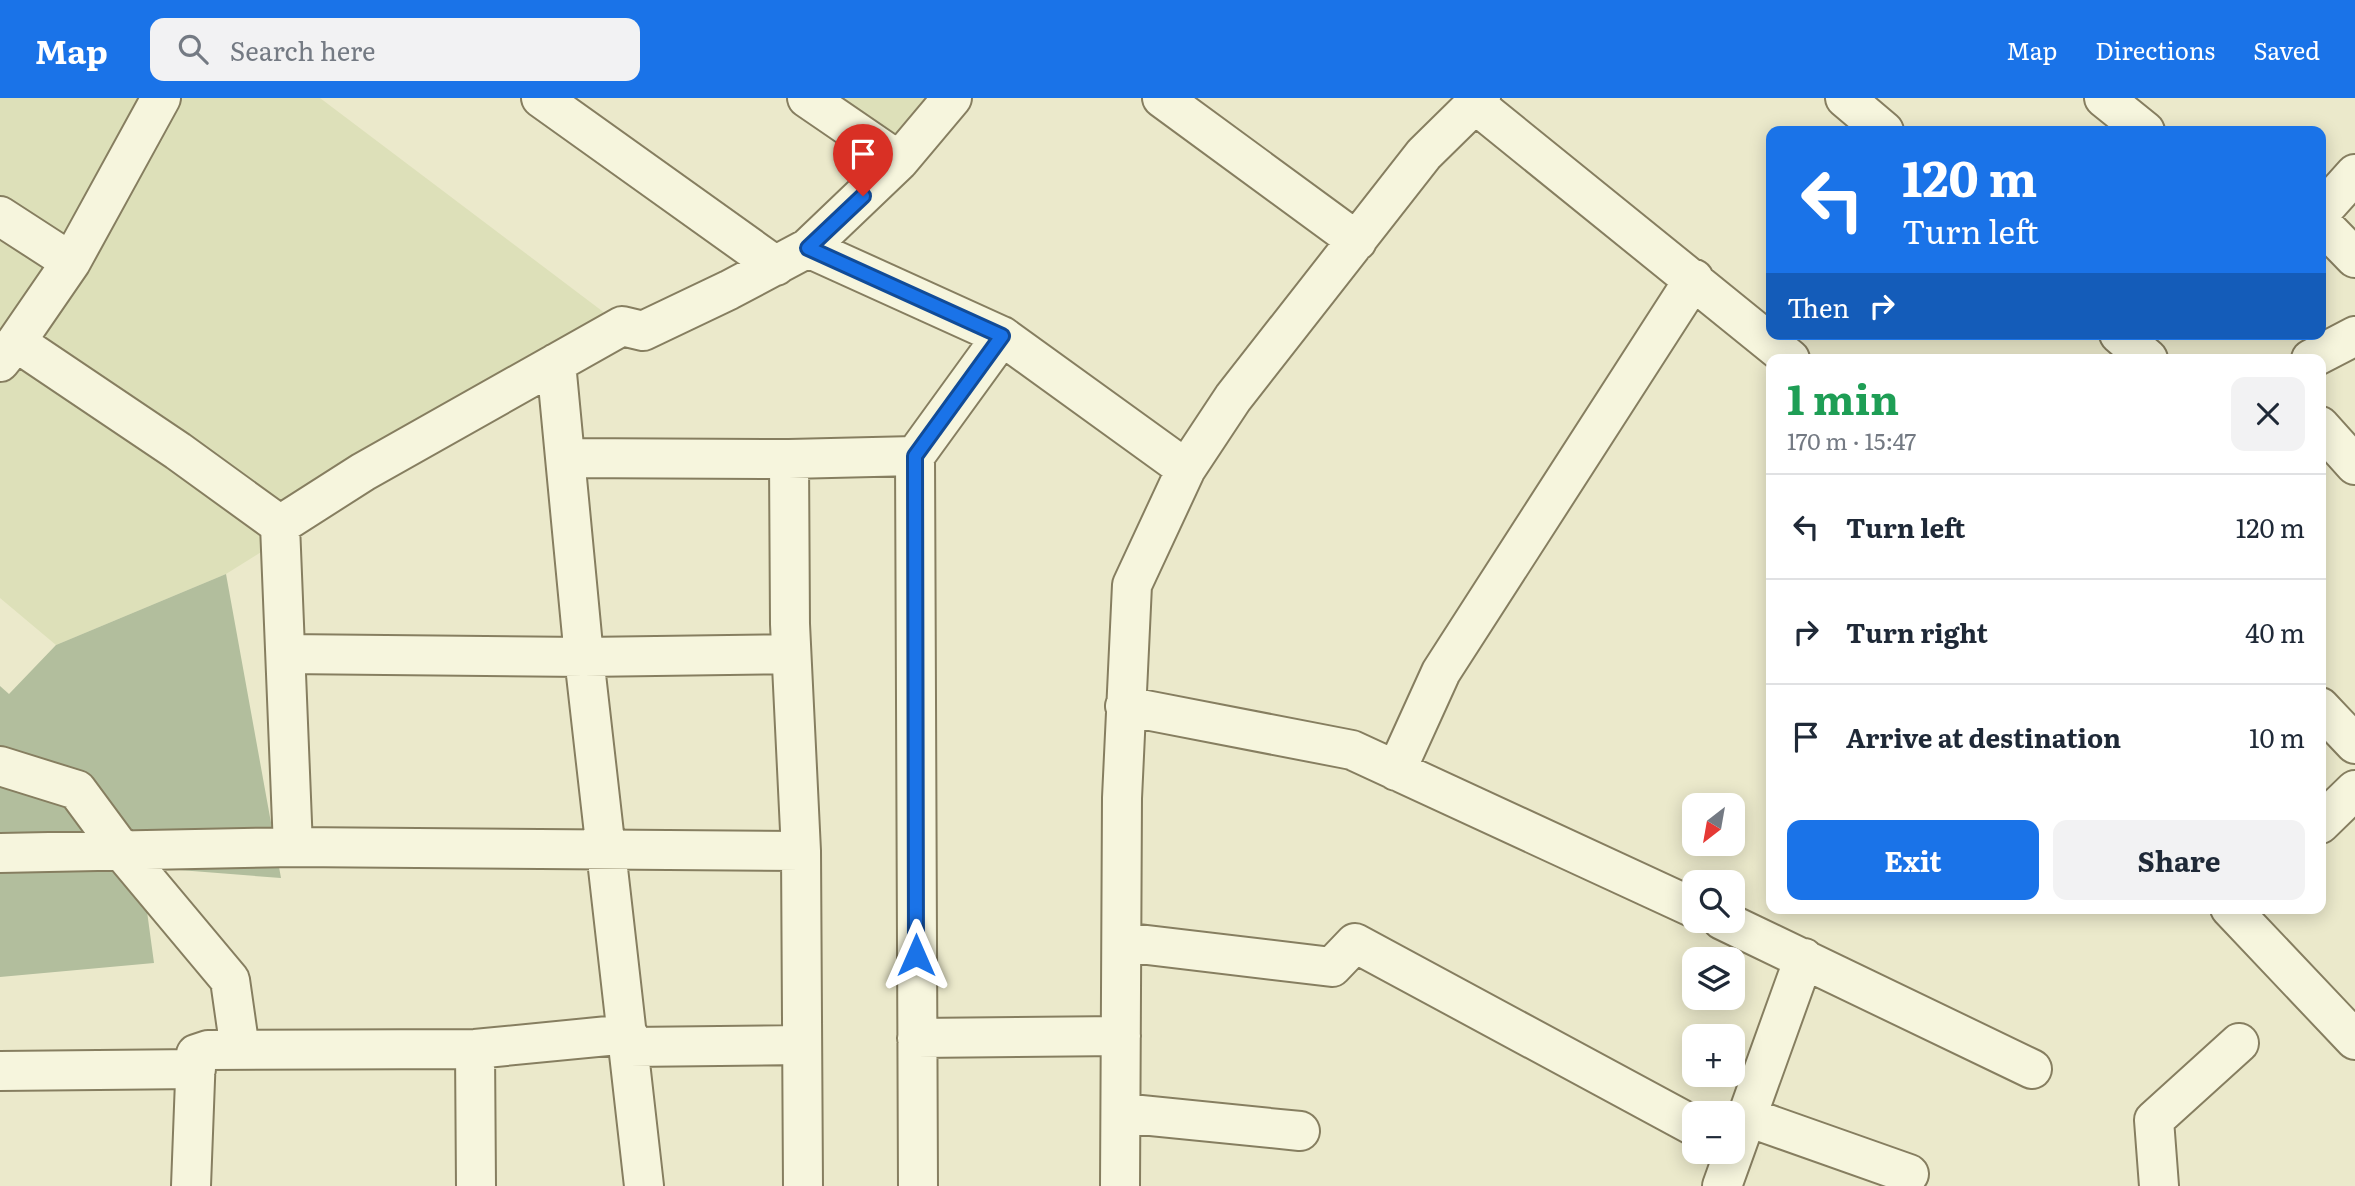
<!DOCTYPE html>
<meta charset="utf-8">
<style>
:root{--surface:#fff;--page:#f2f2f3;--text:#1f2937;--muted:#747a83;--line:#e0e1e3;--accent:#1a73e8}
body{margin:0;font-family:Literata,serif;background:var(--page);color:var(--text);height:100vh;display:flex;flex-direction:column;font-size:26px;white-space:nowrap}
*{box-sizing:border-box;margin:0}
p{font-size:23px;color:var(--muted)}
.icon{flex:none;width:38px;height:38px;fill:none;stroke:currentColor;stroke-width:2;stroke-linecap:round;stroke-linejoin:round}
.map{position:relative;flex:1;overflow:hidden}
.drawer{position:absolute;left:1766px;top:256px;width:560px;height:560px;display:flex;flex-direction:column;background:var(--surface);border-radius:14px;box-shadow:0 4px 18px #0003}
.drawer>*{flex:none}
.hud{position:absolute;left:1766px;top:28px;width:560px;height:214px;border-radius:14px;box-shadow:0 4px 18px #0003;background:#1a73e8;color:#fff;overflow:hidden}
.needle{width:46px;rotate:211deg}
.controls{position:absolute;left:1682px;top:695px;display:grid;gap:14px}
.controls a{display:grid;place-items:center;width:63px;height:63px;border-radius:14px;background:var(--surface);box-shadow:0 4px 18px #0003;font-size:35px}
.pin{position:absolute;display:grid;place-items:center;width:60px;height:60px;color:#fff;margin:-72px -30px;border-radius:50% 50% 50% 0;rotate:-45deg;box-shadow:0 0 7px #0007}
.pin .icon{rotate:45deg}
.me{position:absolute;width:77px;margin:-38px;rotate:0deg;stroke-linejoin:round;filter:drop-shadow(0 0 5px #0008)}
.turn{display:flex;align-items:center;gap:24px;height:147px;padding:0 21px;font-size:32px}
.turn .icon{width:91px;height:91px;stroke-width:2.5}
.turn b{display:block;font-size:49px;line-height:60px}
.then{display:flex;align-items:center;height:66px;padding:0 21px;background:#0003;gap:14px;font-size:26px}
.round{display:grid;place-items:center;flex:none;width:74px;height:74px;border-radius:14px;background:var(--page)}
.headline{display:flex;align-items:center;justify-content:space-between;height:119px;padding:0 21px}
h1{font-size:42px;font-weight:700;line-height:52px;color:#1e9e55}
.cta{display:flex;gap:14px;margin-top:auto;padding:14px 21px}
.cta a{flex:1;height:80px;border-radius:14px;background:var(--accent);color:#fff;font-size:28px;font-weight:700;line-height:80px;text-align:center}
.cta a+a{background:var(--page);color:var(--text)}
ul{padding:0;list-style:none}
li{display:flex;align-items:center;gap:21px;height:105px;padding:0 21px;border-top:2px solid var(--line)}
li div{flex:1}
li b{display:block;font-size:26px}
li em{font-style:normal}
header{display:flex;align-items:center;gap:42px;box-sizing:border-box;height:98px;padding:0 35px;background:var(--accent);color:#fff}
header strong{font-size:33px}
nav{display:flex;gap:38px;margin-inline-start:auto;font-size:24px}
.search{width:490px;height:63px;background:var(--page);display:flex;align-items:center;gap:18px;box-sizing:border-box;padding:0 24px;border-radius:14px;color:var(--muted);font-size:26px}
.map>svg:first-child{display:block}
.farmland{fill:#dde0b9}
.cemetery{fill:#b2be9d}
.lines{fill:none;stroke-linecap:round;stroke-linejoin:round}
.minor-casing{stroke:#867e60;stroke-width:42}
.minor{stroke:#f6f5dd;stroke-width:38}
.route-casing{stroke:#114b97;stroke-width:18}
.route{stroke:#1a73e8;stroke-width:12}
</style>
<header>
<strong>Map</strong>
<div class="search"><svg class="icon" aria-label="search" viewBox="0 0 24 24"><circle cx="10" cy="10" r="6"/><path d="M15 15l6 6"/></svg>Search here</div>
<nav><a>Map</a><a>Directions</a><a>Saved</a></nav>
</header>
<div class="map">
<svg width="2355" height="1088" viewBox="0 0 2355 1088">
<rect width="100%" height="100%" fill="#ebe9cb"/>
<path class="farmland" d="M0,0H320L622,228L226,476L56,547L0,500Z
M807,0H952L899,63Z"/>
<path class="cemetery" d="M226,476L281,780L141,769L154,865L0,879V588L9,596L56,547Z"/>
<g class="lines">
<g class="minor-casing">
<path id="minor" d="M541,0L776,168
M807,0L899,63
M1162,0L1357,143
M1845,0L1884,33
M2104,0L2145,33
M1475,6L1790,261
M2320,115L2355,76
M0,118L71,164L16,244
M2320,124L2355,160
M808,150L899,63L952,0
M71,164L161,0
M2119,236L2148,261
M2311,261L2355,238
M0,264L16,244L178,353L280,427L363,374L622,228L643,233L729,192L808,150L1002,238L1186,371
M556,265L584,559L644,1088
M2320,328L2355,367
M915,358L918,1088
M565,360L789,361L915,358L1002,238
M789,361L790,526L801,753L803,1088
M280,427L293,749
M286,556L584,559L791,556
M1125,608L1352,652L1694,810
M2320,609L2355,646
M0,668L77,692L122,753L230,882L240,952
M1396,673L1441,574L1694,181
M2320,726L2355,692
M0,755L293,749L801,753
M2230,810L2355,942
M1722,822L2032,971
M1122,844L1332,869L1355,845L1694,1028
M917,940L1121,938
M630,949L801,947
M475,951L476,1088
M0,973L196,971
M1121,1015L1300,1033
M1745,1018L1909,1076
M191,1088L196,956L208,952L475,951L628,936
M1120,1088L1122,700L1132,487L1186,371L1233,300L1424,56L1481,0
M1722,1088L1804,860
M2159,1088L2154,1022L2239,945"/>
</g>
<use href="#minor" class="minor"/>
</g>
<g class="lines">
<g class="route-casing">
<path id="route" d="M863,98L808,150L1002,238L915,358L916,857"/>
</g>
<use href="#route" class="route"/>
</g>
</svg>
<div class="controls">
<a><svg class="needle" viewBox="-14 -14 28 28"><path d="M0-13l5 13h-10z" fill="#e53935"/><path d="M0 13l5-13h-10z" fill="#747a83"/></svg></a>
<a><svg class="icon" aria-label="search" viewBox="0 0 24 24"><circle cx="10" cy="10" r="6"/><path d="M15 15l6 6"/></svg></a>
<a><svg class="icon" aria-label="layers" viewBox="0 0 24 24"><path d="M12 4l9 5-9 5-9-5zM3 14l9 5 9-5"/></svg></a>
<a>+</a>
<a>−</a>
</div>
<div class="pin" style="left:863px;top:98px;background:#d93025"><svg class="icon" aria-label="arrive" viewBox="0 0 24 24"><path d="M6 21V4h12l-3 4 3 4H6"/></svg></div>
<svg class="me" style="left:916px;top:857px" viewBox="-20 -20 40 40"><path d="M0-17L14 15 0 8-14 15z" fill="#1a73e8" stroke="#fff" stroke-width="4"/></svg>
<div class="hud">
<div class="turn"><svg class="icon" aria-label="left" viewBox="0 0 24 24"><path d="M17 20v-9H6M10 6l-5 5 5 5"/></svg><div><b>120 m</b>Turn left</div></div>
<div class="then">Then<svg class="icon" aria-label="right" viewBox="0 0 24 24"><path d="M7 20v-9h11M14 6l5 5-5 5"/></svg></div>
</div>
<section class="drawer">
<div class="headline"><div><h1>1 min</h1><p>170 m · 15:47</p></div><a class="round"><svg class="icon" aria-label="close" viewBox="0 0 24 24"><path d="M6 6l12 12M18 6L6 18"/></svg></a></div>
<ul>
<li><svg class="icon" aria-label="left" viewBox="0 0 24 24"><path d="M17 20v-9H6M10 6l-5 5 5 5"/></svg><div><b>Turn left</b></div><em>120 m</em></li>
<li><svg class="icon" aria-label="right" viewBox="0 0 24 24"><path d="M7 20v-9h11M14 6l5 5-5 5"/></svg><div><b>Turn right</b></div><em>40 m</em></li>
<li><svg class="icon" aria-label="arrive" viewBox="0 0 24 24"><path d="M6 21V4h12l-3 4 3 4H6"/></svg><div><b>Arrive at destination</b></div><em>10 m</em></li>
</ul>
<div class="cta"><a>Exit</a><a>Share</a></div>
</section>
</div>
